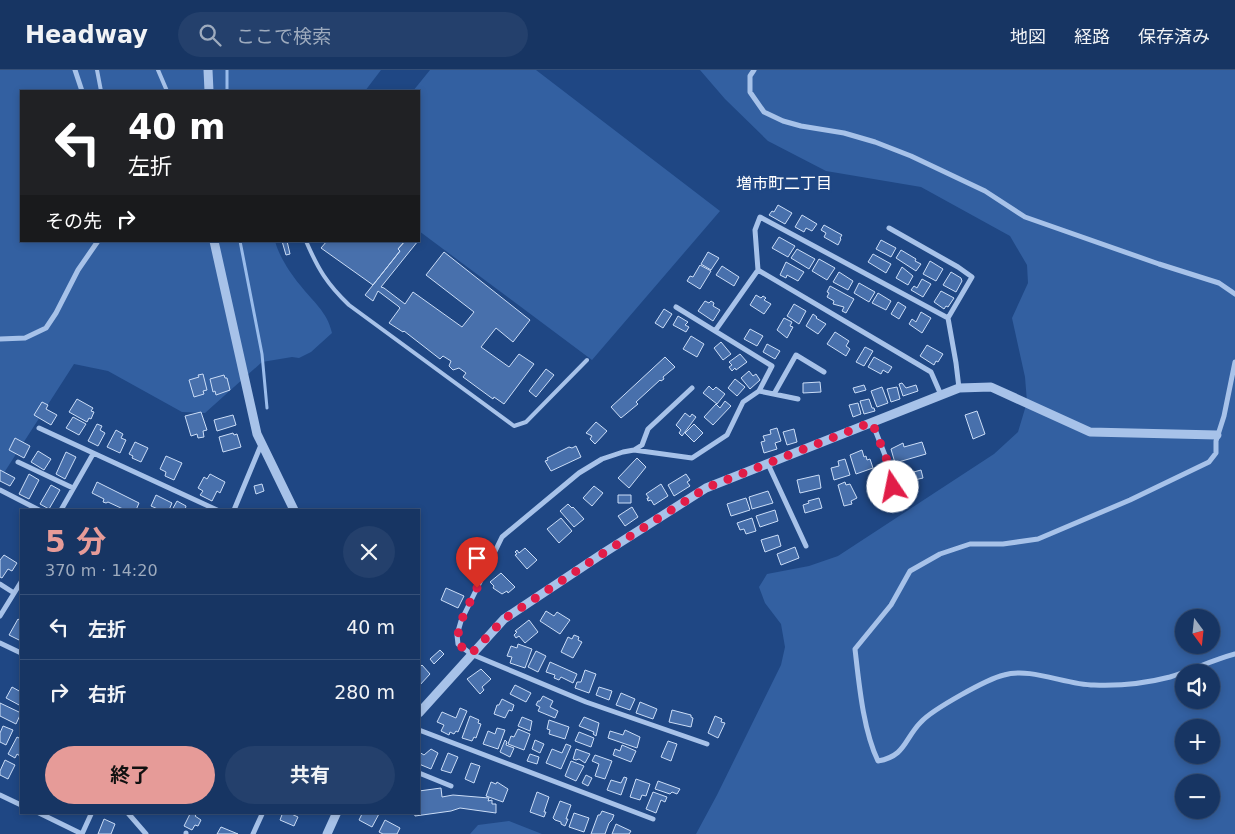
<!DOCTYPE html>
<html lang="ja">
<meta charset="utf-8">
<style>
:root{--surface:#173563;--page:#24406c;--text:#f1f3f6;--muted:#9eabbe;--line:#365078;--accent:#e69b98}
body{margin:0;font-family:"DejaVu Sans","Noto Sans JP",sans-serif;background:var(--page);color:var(--text);height:100vh;display:flex;flex-direction:column;font-size:19px;white-space:nowrap}
*{box-sizing:border-box;margin:0}
p{font-size:16px;color:var(--muted)}
.icon{flex:none;width:28px;height:28px;fill:none;stroke:currentColor;stroke-width:2;stroke-linecap:round;stroke-linejoin:round}
.map{position:relative;flex:1;overflow:hidden}
.drawer{position:absolute;left:20px;top:439px;width:400px;height:305px;display:flex;flex-direction:column;background:var(--surface);border-radius:0px;box-shadow:0 2px 8px #0003,0 0 0 1px var(--line)}
.drawer>*{flex:none}
.top-card{position:absolute;left:20px;top:20px;width:400px;height:152px;border-radius:0px;box-shadow:0 2px 8px #0003,0 0 0 1px var(--line);background:#202124;color:#fff;overflow:hidden}
.needle{width:32px;rotate:165deg}
.fabs{position:absolute;left:1175px;top:539px;display:grid;gap:10px}
.fabs a{display:grid;place-items:center;width:45px;height:45px;border-radius:50%;background:var(--surface);box-shadow:0 2px 8px #0003,0 0 0 1px var(--line);font-size:25px}
.pin{position:absolute;display:grid;place-items:center;width:42px;height:42px;color:#fff;margin:-51px -21px;border-radius:50% 50% 50% 0;rotate:-45deg;box-shadow:0 0 5px #0007}
.pin .icon{rotate:45deg}
.me{position:absolute;width:55px;margin:-28px;rotate:349deg;stroke-linejoin:round;filter:drop-shadow(0 0 4px #0008)}
.turn{display:flex;align-items:center;gap:18px;height:105px;padding:0 25px;font-size:22px}
.turn .icon{width:65px;height:65px;stroke-width:2.5}
.turn b{display:block;font-size:35px;line-height:42px}
.then{display:flex;align-items:center;height:48px;padding:0 25px;background:#0003;gap:10px;font-size:19px}
.round{display:grid;place-items:center;flex:none;width:52px;height:52px;border-radius:26px;background:var(--page)}
.overview{display:flex;align-items:center;justify-content:space-between;height:85px;padding:0 25px}
h1{font-size:30px;font-weight:700;line-height:38px;color:var(--accent)}
.action{display:flex;gap:10px;margin-top:auto;padding:10px 25px}
.action a{flex:1;height:58px;border-radius:30px;background:var(--accent);color:#111;font-size:20px;font-weight:700;line-height:58px;text-align:center}
.action a+a{background:var(--page);color:var(--text)}
ul{padding:0;list-style:none}
li{display:flex;align-items:center;gap:15px;height:65px;padding:0 25px;border-top:1px solid var(--line)}
li div{flex:1}
li b{display:block;font-size:19px}
li em{font-style:normal}
header{display:flex;align-items:center;gap:30px;box-sizing:border-box;height:70px;padding:0 25px;background:var(--surface);border-bottom:1px solid var(--line)}
header strong{font-size:24px}
nav{display:flex;gap:28px;margin-inline-start:auto;font-size:18px}
.search{width:350px;height:45px;background:var(--page);display:flex;align-items:center;gap:12px;box-sizing:border-box;padding:0 18px;border-radius:28px;color:var(--muted);font-size:19px}
.map>svg:first-child{display:block}
.green{fill:#3360a1;fill-rule:evenodd}
.lines{fill:none;stroke-linecap:round;stroke-linejoin:round}
.stream{stroke:#9abceb;stroke-width:3}
.building{fill:#4870ac;stroke:#cbddf7}
.service{stroke:#a7c2e9;stroke-width:4}
.minor{stroke:#a7c2e9;stroke-width:5}
.tertiary{stroke:#a7c2e9;stroke-width:9}
.route{stroke:#e11d48;stroke-width:9;stroke-dasharray:0 16.2}
.labels{text-anchor:middle;stroke-width:5;stroke-linejoin:round;paint-order:stroke}
.neighbourhood-label{font-size:16px;fill:#fff;stroke:#1f4784}
</style>
<header>
<strong>Headway</strong>
<div class="search"><svg class="icon" aria-label="search" viewBox="0 0 24 24"><circle cx="10" cy="10" r="6"/><path d="M15 15l6 6"/></svg>ここで検索</div>
<nav><a>地図</a><a>経路</a><a>保存済み</a></nav>
</header>
<div class="map">
<svg width="1235" height="764" viewBox="0 0 1235 764">
<rect width="100%" height="100%" fill="#1f4784"/>
<path class="green" d="M0,0H381L365,21H21V171H275C279,186 290,203 300,215C313,232 327,241 332,263L311,282L299,288L292,287L262,292L205,343L182,342L108,301L74,294L0,409Z
M430,0H536L720,141L592,290L419,161V21H413Z
M700,0H1235V764H696L717,725L781,595L785,577L781,554L765,533L759,517L767,504L809,496L838,486L994,384L1018,362L1027,332L1025,307L1012,248L1028,213L1027,195L1010,166L921,117L826,101L768,71L725,29ZM1184,548H1211V575H1184ZM1184,602H1211V630H1184ZM1184,658H1211V685H1184ZM1184,712H1211V740H1184Z
M509,751L542,764H470L478,755Z"/>
<g class="lines">
<path class="stream" d="M227,0V21
M240,171L262,284L267,338"/>
</g>
<path class="building" d="M778,135L792,143L785,154L769,145L772,141L774,142Z
M802,145L817,154L812,161L806,158L804,162L795,157Z
M824,155L842,165L840,168L841,169L838,175L824,167L826,163L821,160Z
M779,167L795,176L788,187L772,178Z
M881,170L896,178L891,187L876,179Z
M282,171H287L290,184L286,185Z
M327,171H405L398,179L400,181L373,215L321,178Z
M405,171H418L381,217L384,218L405,234L413,222L462,257L474,242L426,205L444,182L530,250L513,272L496,258L481,277L509,297L519,284L534,294L504,334L494,327L493,329L463,307L466,303L459,298L453,300L449,296L451,291L443,286L440,289L404,261L403,262L389,253L400,238L398,236L378,221L373,231L365,225L400,181L398,179Z
M797,179L815,189L809,199L791,188Z
M901,180L916,189L915,191L921,194L916,201L896,188Z
M708,182L719,188L711,200L701,194Z
M873,184L891,194L886,203L868,192Z
M819,189L835,198L827,210L812,201Z
M930,191L943,199L936,211L923,204Z
M786,192L804,202L798,211L787,205L786,208L780,205Z
M700,195L711,201L700,219L687,211L690,206L693,207Z
M722,196L739,207L734,216L716,205Z
M902,197L913,206L908,215L896,208Z
M839,202L853,211L848,220L833,212Z
M951,202L961,208L962,211L956,222L943,215Z
M922,209L931,214L923,227L911,220L914,216L917,218Z
M859,213L875,222L869,232L854,223Z
M830,216L854,229L846,243L842,241L844,237L833,234L834,231L827,227L829,223L827,222Z
M941,221L954,228L948,237L946,236L944,239L934,232Z
M878,223L891,231L886,240L872,233Z
M756,225L761,228L763,226L766,228L764,230L771,234L764,244L750,235Z
M705,231L709,233L711,231L714,233L713,236L720,240L713,251L698,241Z
M898,232L906,237L899,249L891,244Z
M794,234L806,241L799,254L787,246Z
M664,239L672,244L663,258L655,253Z
M921,242L931,248L922,263L909,254L912,249L916,252Z
M813,244L817,247L816,248L826,254L818,264L806,256Z
M678,246L688,252L685,255L689,257L686,262L673,255Z
M784,248L792,252L790,256L793,257L787,268L777,260Z
M750,259L763,266L757,276L744,269Z
M835,262L849,271L846,276L850,279L846,286L827,274Z
M691,266L704,274L697,287L683,279Z
M721,272L731,284L723,290L714,278Z
M767,274L780,281L775,289L763,282Z
M927,275L943,284L938,292L936,291L934,295L920,286Z
M865,277L873,281L864,296L856,292Z
M740,284L747,292L736,300L735,298L732,301L729,297L732,295L729,292Z
M665,287L675,297L663,307L664,309L661,311L660,310L636,332L638,334L621,348L611,337Z
M874,287L892,297L888,303L883,300L881,304L868,297Z
M546,299L554,305L536,327L529,321Z
M749,301L753,306L756,304L760,310L750,319L741,308Z
M203,304L207,320L203,321L204,324L194,327L189,310L199,307L198,305Z
M224,305L225,308H227L230,320L216,325L215,321L213,322L210,309Z
M735,309L745,317L737,326L728,318Z
M820,312L821,322L803,323V313Z
M902,313L906,318L916,315L918,321L903,326L899,314Z
M864,315L866,320L855,323L853,318Z
M709,316L713,320L716,317L725,324L717,334L703,323Z
M882,317L888,333L877,337L871,321Z
M897,317L900,329L891,332L887,319Z
M77,329L93,338L91,341L94,342L91,349L89,348L87,352L69,342Z
M869,329L872,338H874L875,341L864,344L860,331Z
M725,331L731,336L713,355L704,347L716,334L720,338Z
M42,332L48,335L46,339L57,345L51,355L34,345Z
M858,333L861,344L853,347L849,335Z
M977,341L985,364L973,369L965,345Z
M201,342L207,360L203,361L204,367L198,368L197,364L191,366L185,346Z
M685,343L690,347L692,344L696,347L682,366L679,363L681,360L676,355Z
M233,345L236,355L217,361L214,350Z
M73,347L86,354L79,365L66,358Z
M596,352L607,361L595,374L590,369L592,366L586,363Z
M97,354L102,356L100,360L105,363L98,376L88,371Z
M694,354L703,363L694,372L685,363Z
M777,358L781,371L775,373L777,379L764,383L761,372L765,371L763,366L771,364L770,360Z
M794,359L797,372L787,375L783,362Z
M116,360L123,364L121,368L126,370L120,383L107,377Z
M233,363L234,365L237,364L241,377L223,382L219,367Z
M15,368L30,376L24,388L9,380Z
M135,372L148,378L141,392L132,388L133,386L129,384Z
M922,372L926,384L895,393L891,379L903,373L904,377Z
M576,376L581,387L551,401L545,391L548,390L547,388L569,377L572,378Z
M862,380L864,387L866,386L867,390L870,389L873,398L856,404L850,385Z
M38,381L51,389L44,400L31,392Z
M66,382L76,387L65,409L56,404Z
M166,386L182,393L174,410L165,406L166,402L160,399Z
M637,388L646,397L629,418L618,408Z
M845,389L850,405L834,410L831,398L839,396L838,391Z
M0,400L15,408L10,416L0,411Z
M921,400L923,408L910,411V403Z
M29,404L39,410L29,429L19,424Z
M210,404L225,412L220,423L217,421L212,431L200,425L203,421L198,418L204,407L207,409Z
M686,404L690,410L687,412L690,416L674,426L668,415Z
M819,405L821,418L800,423L797,410Z
M97,412L139,433L136,440H122L123,439L108,432L106,433L103,432L104,429L92,423Z
M845,412L846,415L850,414L857,428L851,431L852,434L844,436L838,415Z
M262,414L264,421L256,424L254,416Z
M661,414L668,426L654,435L651,430L648,431L647,428H649L646,424Z
M51,415L60,420L49,439L40,434Z
M594,416L603,423L592,436L583,428Z
M768,421L773,433L752,439L749,427Z
M156,425L172,433L169,440H160L151,436Z
M618,425H631V433H618Z
M746,428L750,440L731,446L727,434Z
M819,428L822,438L805,443L803,435L809,433L808,431Z
M177,431L186,436L185,440H172Z
M568,434L572,438L573,437L584,449L574,457L560,441Z
M632,437L638,447L625,456L618,446Z
M775,440L778,451L760,457L756,446Z
M561,448L572,461L559,473L547,459Z
M752,448L756,461L746,464L744,459L740,460L737,453Z
M778,465L781,476L765,482L761,470Z
M795,477L799,488L781,495L777,484Z
M525,478L537,490L527,499L515,485L517,484L515,482L517,480L519,483Z
M4,485L17,493L12,501L8,499L2,508L0,507V490Z
M501,503L515,517L508,523L507,521L502,524L493,518L494,516L490,512Z
M446,518L464,526L458,538L441,530Z
M546,541L554,546L557,542L570,550L560,564L540,551Z
M18,549L21,551V571L9,565Z
M529,550L538,562L525,573L519,566L516,568L514,565L517,562L515,561Z
M574,565L579,567L578,570L582,572L573,588L561,582L568,567L572,569Z
M518,574L532,579L525,598L510,593L512,587L507,586L511,576L517,578Z
M440,580L444,584L434,594L430,589Z
M536,581L546,586L538,602L528,597Z
M550,592L577,604L573,613L561,607L559,610L554,608L555,605L546,602Z
M422,595L430,604L419,616V598Z
M481,599L491,609L482,617L484,620L480,624L467,609Z
M585,600L596,604L589,623L575,618L577,612H581Z
M515,615L531,623L526,632L510,624Z
M12,617L21,622V636L6,628Z
M599,617L612,621L609,630L596,625Z
M621,623L635,629L630,640L616,635Z
M543,626L553,631L550,637L558,641L555,648L538,641L540,637L536,635L538,631H540Z
M502,629L514,635L512,641L509,640L505,648L494,644L497,635H499Z
M640,632L657,639L653,649L636,643Z
M0,633L21,643L16,654L0,646Z
M460,638L467,641L458,662L456,661L454,664L450,662L449,665L441,661L444,655L437,652L442,642L456,648Z
M672,640L691,645V647L693,648L691,657L669,652Z
M470,646L479,650L478,653L481,654L476,668L474,667L472,671L462,668Z
M715,646L722,649L721,652L725,653L718,668L708,663Z
M522,647L532,651L530,661L518,656Z
M584,647L599,653L596,666L593,664L594,662L579,656Z
M549,650L569,657L565,669L549,664L550,660L547,659Z
M3,656L13,660L6,675L0,672V663Z
M497,658L505,660L498,679L483,674L488,661L495,664Z
M518,659L530,664L524,680L508,674L511,666L514,667Z
M625,660L640,667L637,678L608,668L610,661L623,665Z
M579,662L594,668L591,677L575,671Z
M17,667L21,669V683L20,686L17,684L15,688L8,684Z
M505,670L507,672L506,675L514,678L510,687L500,682Z
M535,670L544,674L540,683L532,679Z
M668,671L677,674L671,691L661,687Z
M566,674L571,676L561,699L546,693L552,679L562,683Z
M622,675L636,681L631,692L613,685L615,679L620,681Z
M431,679L438,683L431,699L419,694V682L424,685Z
M576,679L590,684L585,693L579,689L576,690L573,689Z
M448,683L458,687L451,703L441,700Z
M530,684L539,687L537,694L527,691Z
M595,685L612,691L605,709L595,706L599,694L592,691Z
M5,690L15,695L8,709L0,705V701Z
M571,691L584,696L576,711L565,706Z
M471,693L480,696L474,713L465,709Z
M586,705L592,708L588,716L582,713Z
M624,707L627,708L621,725L607,720L611,710L621,713Z
M636,709L650,714L646,726L642,725L640,730L630,727Z
M658,711L680,719L677,724L672,722L670,724L655,719Z
M491,712L496,714L497,712L508,719L503,732L486,726Z
M441,718L442,727L453,725L489,728L488,731L492,730V734H496V743L460,738L451,741L415,746L414,742H419V721Z
M537,722L549,727L544,742H546L544,747L530,742Z
M653,722L667,727L665,732L661,730L656,743L646,739Z
M560,731L571,735L566,749H568L565,756L561,754V752L555,750L553,748Z
M602,741L614,745L612,750L609,753L605,764H591L598,745H600Z
M191,742L197,744L195,746L201,750L198,756L195,755L192,760L184,756Z
M283,742H287L298,747L294,756L280,750Z
M363,742H380L372,757L359,750Z
M574,743L589,748L584,762L569,757Z
M104,749L115,754L111,764H98Z
M385,750L400,758L397,764H383L379,762Z
M616,754L631,761L629,764H612Z
M221,757L238,764H217Z"/>
<g class="lines">
<path class="service" d="M97,0L101,21
M158,0L167,21
M306,171C318,199 327,214 349,235L514,356L526,352L587,290"/>
<path class="minor" d="M75,0L82,21
M754,0L750,6V22L764,42L783,51L801,56L844,63L875,72L911,86L985,121L1025,147L1159,194L1219,213L1235,224
M889,158L958,197L972,207L948,248
M758,200L755,160L760,147L948,248L956,293L959,318
M676,237L772,296L759,321
M715,261L758,200L931,302L941,325
M0,269L25,268L46,258L56,243L78,200L98,171
M1235,292L1224,346L1216,371V383L1209,392L1130,430L1038,469L1003,474H970L940,484L910,501L891,535L855,579C859,613 863,660 878,691C906,686 904,669 921,652C933,639 987,609 1004,605C1031,597 1066,615 1094,615C1119,616 1147,613 1170,607C1192,600 1213,590 1235,584
M774,324L796,285L824,302
M872,352L890,398L893,417
M39,358L217,440
M634,380L642,375L648,359L692,318
M18,392L73,418
M768,394L806,476
M0,420L39,440
M61,440L93,384
M234,440L261,375
M0,514L14,523
M0,546L21,512
M0,573L21,583
M419,660L653,749
M707,674L586,632L471,584L458,574L457,565L461,551L502,467L579,403L602,389L623,382L634,380L692,388L727,365L743,332L759,321L798,329
M419,703L451,716
M0,725L21,735
M37,742L82,764L92,742
M127,742L146,764
M186,764V763
M253,764L263,742"/>
<path class="tertiary" d="M208,0L209,21
M214,171L257,364L294,440
M419,643L504,549L602,484L706,418L959,318L991,317L1090,362L1217,365
M327,764L337,742"/>
</g>
<g class="lines">
<path class="route" d="M477,518C469,535 456,554 458,574L471,584L504,549L602,484L706,418L872,352L890,398L893,417"/>
</g>
<g class="labels">
<g class="neighbourhood-label">
<text x="784" y="119">増市町二丁目</text>
</g>
</g>
</svg>
<div class="fabs">
<a><svg class="needle" viewBox="-14 -14 28 28"><path d="M0-13l5 13h-10z" fill="#e53935"/><path d="M0 13l5-13h-10z" fill="#9eabbe"/></svg></a>
<a><svg class="icon" aria-label="sound" viewBox="0 0 24 24"><path d="M4 9h4l5-4v14l-5-4H4zM17 9q2 3 0 6"/></svg></a>
<a>+</a>
<a>−</a>
</div>
<div class="pin" style="left:477px;top:518px;background:#d93025"><svg class="icon" aria-label="arrive" viewBox="0 0 24 24"><path d="M6 21V4h12l-3 4 3 4H6"/></svg></div>
<svg class="me" style="left:893px;top:417px" viewBox="-20 -20 40 40"><circle r="19" fill="#fff"/><path d="M0-13L10 11 0 6-10 11z" fill="#e11d48"/></svg>
<div class="top-card">
<div class="turn"><svg class="icon" aria-label="left" viewBox="0 0 24 24"><path d="M17 20v-9H6M10 6l-5 5 5 5"/></svg><div><b>40 m</b>左折</div></div>
<div class="then">その先<svg class="icon" aria-label="right" viewBox="0 0 24 24"><path d="M7 20v-9h11M14 6l5 5-5 5"/></svg></div>
</div>
<section class="drawer">
<div class="overview"><div><h1>5 分</h1><p>370 m · 14:20</p></div><a class="round"><svg class="icon" aria-label="close" viewBox="0 0 24 24"><path d="M6 6l12 12M18 6L6 18"/></svg></a></div>
<ul>
<li><svg class="icon" aria-label="left" viewBox="0 0 24 24"><path d="M17 20v-9H6M10 6l-5 5 5 5"/></svg><div><b>左折</b></div><em>40 m</em></li>
<li><svg class="icon" aria-label="right" viewBox="0 0 24 24"><path d="M7 20v-9h11M14 6l5 5-5 5"/></svg><div><b>右折</b></div><em>280 m</em></li>
</ul>
<div class="action"><a>終了</a><a>共有</a></div>
</section>
</div>
